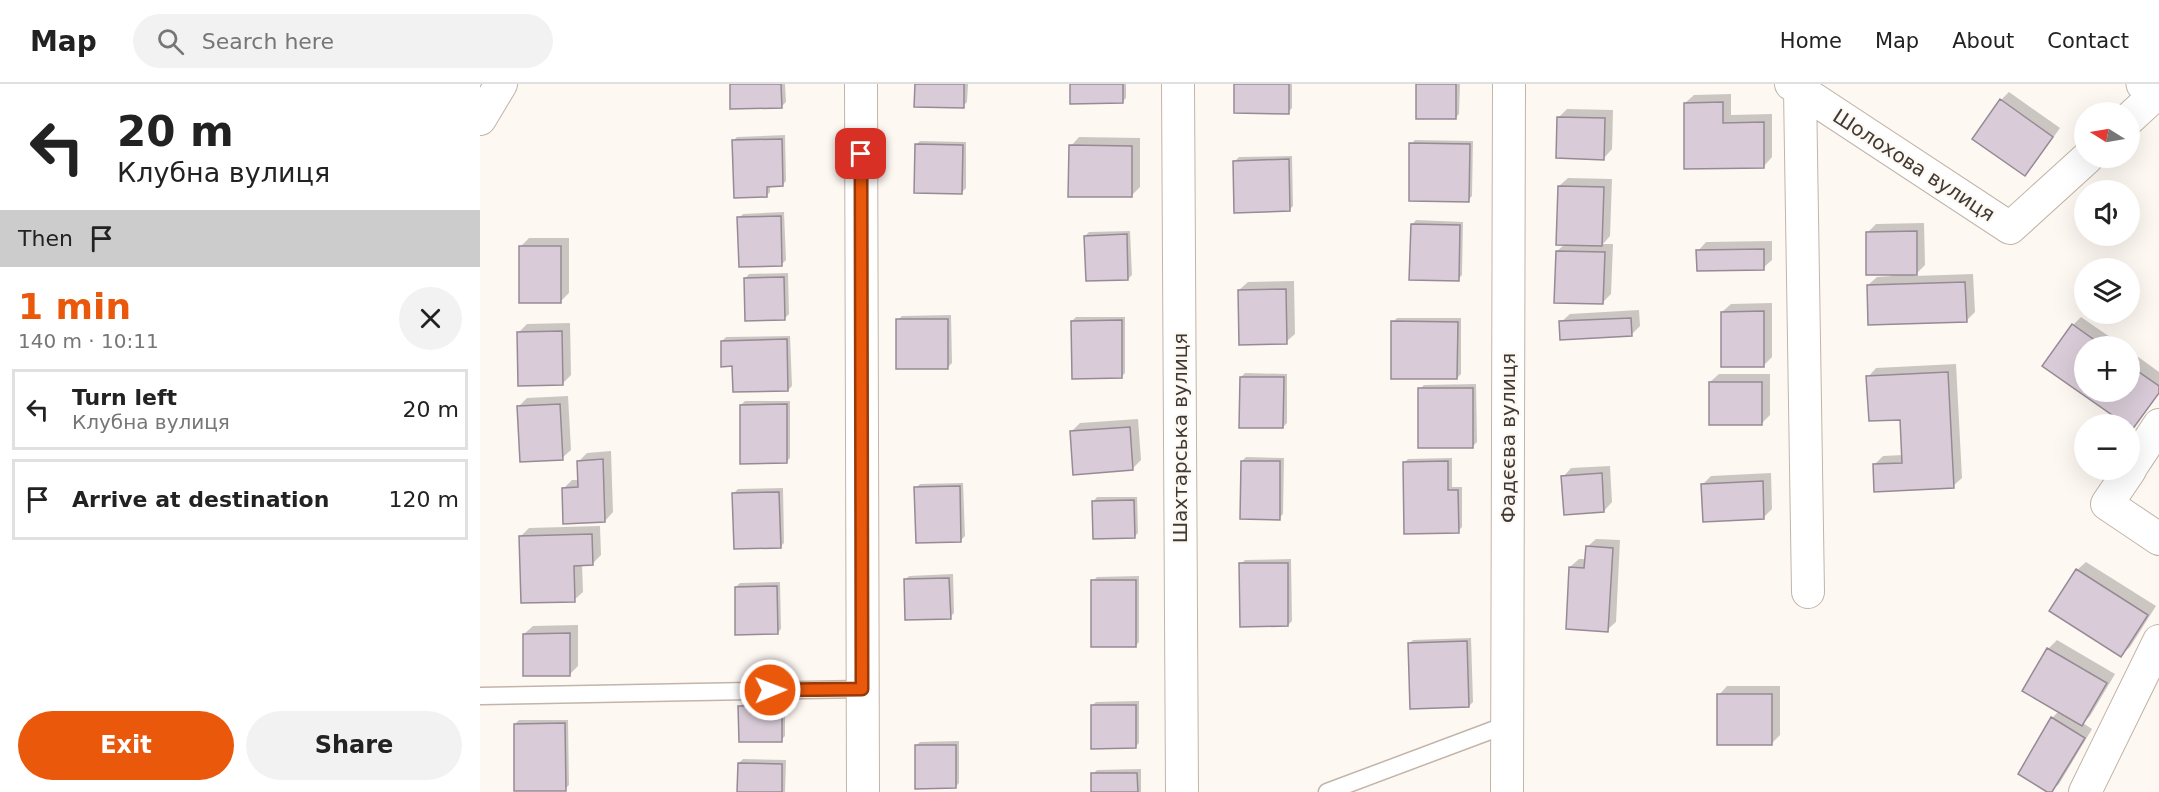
<!DOCTYPE html>
<meta charset="utf-8">
<style>
:root{--surface:#fff;--page:#f2f2f2;--text:#222;--muted:#767676;--line:#e0e0e0;--accent:#ea580c}
body{margin:0;font-family:"DejaVu Sans",sans-serif;background:var(--page);color:var(--text);height:100vh;display:flex;flex-direction:column;font-size:22px;white-space:nowrap}
*{box-sizing:border-box;margin:0}
p{font-size:20px;color:var(--muted)}
.icon{flex:none;width:33px;height:33px;fill:none;stroke:currentColor;stroke-width:2;stroke-linecap:round;stroke-linejoin:round}
.map{position:relative;flex:1;overflow:hidden}
.drawer{display:flex;flex-direction:column;background:var(--surface);width:480px}
.drawer>*{flex:none}
.top-card{background:#fff;color:var(--text);overflow:hidden}
.needle{width:39px;rotate:281deg}
.buttons{position:absolute;left:1594px;top:18px;display:grid;gap:12px}
.buttons a{display:grid;place-items:center;width:66px;height:66px;border-radius:50%;background:var(--surface);box-shadow:0 6px 24px #0002;font-size:30px}
.pin{position:absolute;display:grid;place-items:center;width:51px;height:51px;color:#fff;margin:-26px;border-radius:12px;box-shadow:0 3px 9px #0006}
.me{position:absolute;width:66px;margin:-33px;rotate:89deg;stroke-linejoin:round;filter:drop-shadow(0 0 4px #0008)}
.turn{display:flex;align-items:center;gap:21px;height:126px;padding:0 18px;font-size:27px}
.turn .icon{width:78px;height:78px;stroke-width:2.5}
.turn b{display:block;font-size:42px;line-height:51px}
.then{display:flex;align-items:center;height:57px;padding:0 18px;background:#0003;gap:12px;font-size:22px}
.round{display:grid;place-items:center;flex:none;width:63px;height:63px;border-radius:32px;background:var(--page)}
.headline{display:flex;align-items:center;justify-content:space-between;height:102px;padding:0 18px}
h1{font-size:36px;font-weight:600;line-height:45px;color:var(--accent)}
.button{display:flex;gap:12px;margin-top:auto;padding:12px 18px}
.button a{flex:1;height:69px;border-radius:36px;background:var(--accent);color:#fff;font-size:24px;font-weight:600;line-height:69px;text-align:center}
.button a+a{background:var(--page);color:var(--text)}
ul{padding:0;list-style:none}
li{display:flex;align-items:center;gap:18px;height:81px;margin:0 12px 9px;padding:0 6px;border:3px solid var(--line);border-radius:0px}
li div{flex:1}
li b{display:block;font-size:22px}
li em{font-style:normal}
header{display:flex;align-items:center;gap:36px;box-sizing:border-box;height:84px;padding:0 30px;background:var(--surface);border-bottom:2px solid var(--line)}
header strong{font-size:28px}
nav{display:flex;gap:33px;margin-inline-start:auto;font-size:21px}
.search{width:420px;height:54px;background:var(--page);display:flex;align-items:center;gap:15px;box-sizing:border-box;padding:0 21px;border-radius:33px;color:var(--muted);font-size:22px}
main{display:flex;flex:1;min-height:0}
.map>svg:first-child{display:block}
.shadow{fill:#0003}
.building{fill:#d9ccd8;stroke:#968a95;stroke-width:1.5}
.lines{fill:none;stroke-linecap:round;stroke-linejoin:round}
.lane-casing{stroke:#c2b4a8;stroke-width:19}
.street-casing{stroke:#c2b4a8;stroke-width:34}
.secondary-casing{stroke:#c2b4a8;stroke-width:35}
.lane{stroke:#fff;stroke-width:16}
.street{stroke:#fff;stroke-width:32}
.secondary{stroke:#fff;stroke-width:33}
.route-casing{stroke:#983908;stroke-width:15}
.route{stroke:#ea580c;stroke-width:10}
.labels{text-anchor:middle;stroke-width:4.5;stroke-linejoin:round;paint-order:stroke}
.street-label{font-size:20px;fill:#403a36;stroke:#fef8f3}
</style>
<header>
<strong>Map</strong>
<div class="search"><svg class="icon" aria-label="search" viewBox="0 0 24 24"><circle cx="10" cy="10" r="6"/><path d="M15 15l6 6"/></svg>Search here</div>
<nav><a>Home</a><a>Map</a><a>About</a><a>Contact</a></nav>
</header>
<main>
<section class="drawer">
<div class="top-card">
<div class="turn"><svg class="icon" aria-label="left" viewBox="0 0 24 24"><path d="M17 20v-9H6M10 6l-5 5 5 5"/></svg><div><b>20 m</b>Клубна вулиця</div></div>
<div class="then">Then<svg class="icon" aria-label="arrive" viewBox="0 0 24 24"><path d="M6 21V4h12l-3 4 3 4H6"/></svg></div>
</div>
<div class="headline"><div><h1>1 min</h1><p>140 m · 10:11</p></div><a class="round"><svg class="icon" aria-label="close" viewBox="0 0 24 24"><path d="M6 6l12 12M18 6L6 18"/></svg></a></div>
<ul>
<li><svg class="icon" aria-label="left" viewBox="0 0 24 24"><path d="M17 20v-9H6M10 6l-5 5 5 5"/></svg><div><b>Turn left</b><p>Клубна вулиця</p></div><em>20 m</em></li>
<li><svg class="icon" aria-label="arrive" viewBox="0 0 24 24"><path d="M6 21V4h12l-3 4 3 4H6"/></svg><div><b>Arrive at destination</b></div><em>120 m</em></li>
</ul>
<div class="button"><a>Exit</a><a>Share</a></div>
</section>
<div class="map">
<svg width="1679" height="708" viewBox="0 0 1679 708">
<rect width="100%" height="100%" fill="#fef8f3"/>
<path class="shadow" d="M251,0H305L306,18L302,22Z
M436,0H488L487,18L483,22Z
M591,0H646V14L642,18Z
M756,0H812V24L808,28Z
M937,0H980L979,30L975,34Z
M1529,8L1580,44L1553,82L1545,91L1521,16Z
M1251,10V31L1292,30V73L1284,82L1205,19L1214,11Z
M1087,25L1133,26L1132,65L1124,74L1078,34Z
M305,51L306,97L302,101H290V108L286,112L253,57L257,53Z
M599,53L660,54V103L651,112L591,62Z
M935,56L993,57L992,112L988,116L931,60Z
M440,57L486,58V104L482,108L436,61Z
M812,72L813,122L809,126L755,77L759,73Z
M1088,94L1132,95L1130,152L1123,160H1133L1131,210L1123,218L1077,167L1085,160L1079,102Z
M304,128L306,176L302,180L259,134L263,130Z
M936,136L983,138L982,191L978,195L932,141Z
M1444,139L1445,181L1434,192L1493,190L1495,228L1486,237L1388,201L1397,193L1412,192L1387,149L1396,140Z
M650,147L652,191L648,195L605,152L609,148Z
M49,154H89V209L81,217L40,163Z
M1292,157V176L1283,184L1218,167L1226,158Z
M308,189L309,230L305,234L265,195L269,190Z
M814,197L815,250L806,258L759,206L768,198Z
M1292,219V273L1283,282L1242,228L1251,220Z
M1159,226L1160,242L1151,251L1081,238L1090,230Z
M471,231L472,279L468,283L418,236L422,232Z
M596,233H645V289L641,293L592,237Z
M1601,233L1643,262H1605V308H1650V267L1679,288V310L1652,344L1564,281L1593,241Z
M917,234H981V290L977,294L913,238Z
M90,239L91,291L82,300L38,249L47,240Z
M310,252L312,302L308,306L253,281L242,257L246,253Z
M1476,280L1482,394L1473,402L1394,381L1403,372L1423,371L1421,334L1388,293L1396,284Z
M765,289L807,290V339L803,343L761,293Z
M1239,290H1290V331L1281,340L1230,298Z
M996,300L997,358L993,362L940,305L944,301Z
M88,312L91,366L82,374L38,323L47,314Z
M265,317H310V374L306,378L261,321Z
M658,335L661,376L652,385L592,347L600,339Z
M131,367L133,428L125,437L83,405L92,396H100L99,377L107,369Z
M766,373L804,374L803,430L799,434L762,377Z
M972,374V403H982V443L978,447L924,379L928,375Z
M1130,382L1132,418L1124,427L1083,393L1091,384Z
M1291,389L1292,425L1284,433L1223,400L1231,392Z
M483,399L485,452L481,456L436,404L440,400Z
M303,404L304,459L300,463L254,409L258,405Z
M617,413H657L658,449L654,453L613,418Z
M120,442L121,471L112,480H102L103,508L94,516L40,453L49,444Z
M1116,455L1140,456L1136,538L1127,546L1090,483L1099,475H1106L1107,463Z
M811,475L812,537L808,541L761,480L765,476Z
M1606,478L1676,522L1650,563L1641,571L1597,486Z
M473,490L474,529L470,533L425,496L429,492Z
M659,492V558L655,562L613,497L617,493Z
M300,498L301,545L297,549L256,503L260,499Z
M98,541V582L90,590L44,550L53,542Z
M991,554L993,618L989,622L929,560L933,556Z
M1577,556L1635,590L1610,632L1603,639L1612,645L1579,700L1570,708L1572,634L1579,627L1568,565Z
M1247,602H1300V651L1292,659L1239,611Z
M659,617V659L655,663L612,622L616,618Z
M264,619H305V652L301,656L260,623Z
M39,636H88L89,701L85,705L35,640Z
M479,657V699L475,703L436,662L440,658Z
M263,675L306,676L305,708H259V679Z
M661,685V708H613V690L617,686Z"/>
<path class="building" d="M250,0H301L302,24L250,25Z
M435,0H484V24L434,23Z
M590,0H643V19L590,20Z
M754,0H809V30L754,29Z
M936,0H976V35H936Z
M1520,15L1573,53L1545,92L1492,55Z
M1243,18V39L1284,38V84L1204,85V19Z
M1077,33L1125,34L1124,76L1076,74Z
M302,55L303,102L287,103V113L254,114L252,56Z
M929,59L990,60L989,118L929,117Z
M435,60L483,61L482,110L434,109Z
M589,61L652,62V113H588Z
M809,75L810,127L754,129L753,77Z
M1078,102L1124,103L1122,162L1076,161Z
M301,132L302,182L259,183L257,133Z
M931,140L980,141L979,197L929,196Z
M1437,147V191H1386V148Z
M647,150L648,196L606,197L604,152Z
M39,162H81V219H39Z
M1284,165V186L1217,187L1216,166Z
M1076,167L1125,168L1123,220L1074,219Z
M304,193L305,236L265,237L264,194Z
M1485,198L1487,238L1388,241L1387,201Z
M806,205L807,260L759,261L758,206Z
M1284,227V283H1241V228Z
M1151,234L1152,252L1080,256L1079,237Z
M416,235H468V285H416Z
M642,236V294L592,295L591,237Z
M911,237L978,238L977,295H911Z
M1592,240L1623,262H1605V308H1650V282L1679,302V309L1652,346L1650,340H1645L1562,282Z
M82,247L83,301L38,302L37,248Z
M307,255L308,307L253,308L252,282L241,283V257Z
M1468,288L1474,404L1394,408L1393,380L1422,379L1420,336L1389,337L1386,292Z
M760,293H804L803,344H759Z
M1229,298H1282V341H1229Z
M938,304H993V364H938Z
M80,320L83,376L40,378L37,322Z
M307,320V379L260,380V321Z
M650,343L653,386L593,391L590,347Z
M123,375L125,438L83,440L82,404L98,403L97,377Z
M761,377H800V436L760,435Z
M968,377V406H978L979,449L924,450L923,378Z
M1122,389L1124,428L1084,431L1081,392Z
M1283,397L1284,435L1223,438L1221,400Z
M480,402L481,458L436,459L434,403Z
M299,408L301,464L254,465L252,409Z
M654,416L655,454L613,455L612,417Z
M112,450L113,481L94,482L95,518L41,519L39,452Z
M1106,462L1133,464L1128,548L1086,545L1089,483L1104,484Z
M759,479H808V542L760,543Z
M1596,485L1668,531L1641,573L1569,527Z
M469,494L471,535L425,536L424,495Z
M611,496H656V563H611Z
M297,502L298,550L255,551V503Z
M90,549V592H43V550Z
M987,557L989,623L930,625L928,559Z
M1567,564L1627,599L1602,642L1542,607Z
M1237,610H1292V661H1237Z
M611,621H656V664L611,665Z
M258,622H302V658H259Z
M1571,633L1605,654L1572,708H1567L1538,690Z
M85,639L86,707H34V640Z
M435,661H476V704L435,705Z
M258,679L302,680V708H257Z
M611,689H657L658,708H611Z"/>
<g class="lines">
<g class="lane-casing">
<path id="lane" d="M0,612L382,605
M847,708L1026,641"/>
</g>
<g class="street-casing">
<path id="street" d="M381,0L383,708
M698,0L702,708
M1311,0L1530,144L1607,74
M1320,6L1328,508
M1650,34L1676,10
M0,35L21,0
M1650,385L1679,341
M1650,386L1627,420L1679,455
M1027,708L1029,0
M1605,708L1679,557"/>
</g>
<g class="secondary-casing">
<path id="secondary" d="M1663,0L1679,12"/>
</g>
<use href="#lane" class="lane"/>
<use href="#street" class="street"/>
<use href="#secondary" class="secondary"/>
</g>
<g class="lines">
<g class="route-casing">
<path id="route" d="M290,606L382,605L381,70"/>
</g>
<use href="#route" class="route"/>
</g>
<g class="labels">
<g class="street-label">
<text transform="translate(1434 81) rotate(33)" y="7">Шолохова вулиця</text>
<text transform="translate(700 354) rotate(-90)" y="7">Шахтарська вулиця</text>
<text transform="translate(1028 354) rotate(-90)" y="7">Фадєєва вулиця</text>
</g>
</g>
</svg>
<div class="buttons">
<a><svg class="needle" viewBox="-14 -14 28 28"><path d="M0-13l5 13h-10z" fill="#e53935"/><path d="M0 13l5-13h-10z" fill="#767676"/></svg></a>
<a><svg class="icon" aria-label="sound" viewBox="0 0 24 24"><path d="M4 9h4l5-4v14l-5-4H4zM17 9q2 3 0 6"/></svg></a>
<a><svg class="icon" aria-label="layers" viewBox="0 0 24 24"><path d="M12 4l9 5-9 5-9-5zM3 14l9 5 9-5"/></svg></a>
<a>+</a>
<a>−</a>
</div>
<div class="pin" style="left:381px;top:70px;background:#d93025"><svg class="icon" aria-label="arrive" viewBox="0 0 24 24"><path d="M6 21V4h12l-3 4 3 4H6"/></svg></div>
<svg class="me" style="left:290px;top:606px" viewBox="-20 -20 40 40"><circle r="17" fill="#ea580c" stroke="#fff" stroke-width="3"/><path d="M0-11L8 9 0 5-8 9z" fill="#fff"/></svg>
</div>
</main>
